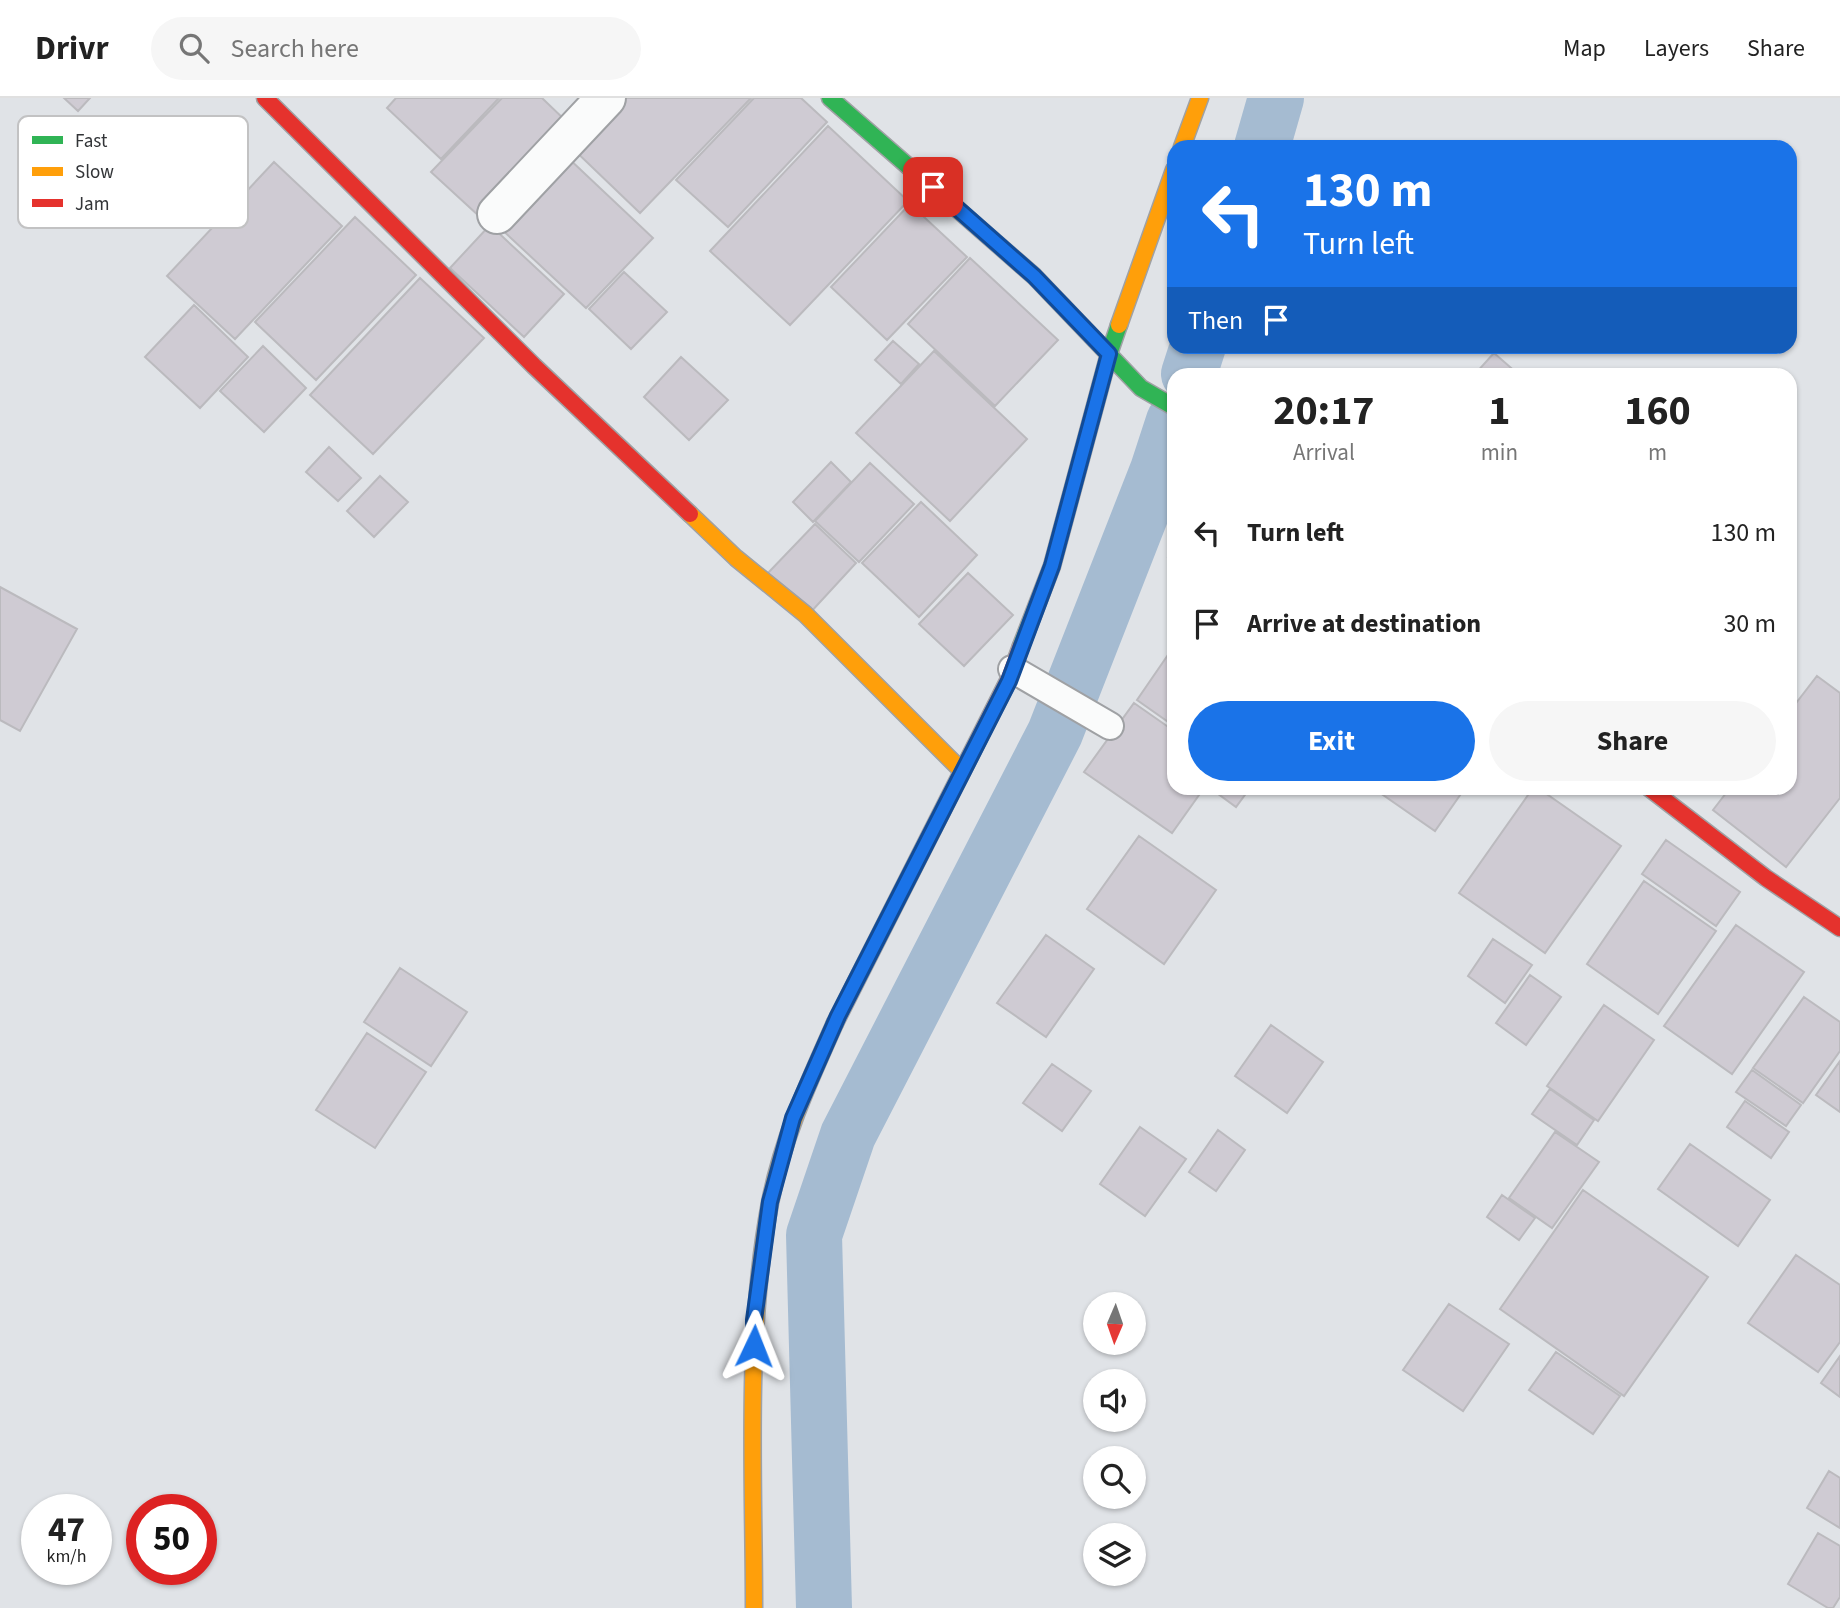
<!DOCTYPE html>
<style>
:root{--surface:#fff;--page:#f6f6f6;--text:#222;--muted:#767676;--line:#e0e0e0;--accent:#1a73e8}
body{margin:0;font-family:"Source Sans 3",sans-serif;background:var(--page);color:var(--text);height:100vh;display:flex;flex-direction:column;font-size:26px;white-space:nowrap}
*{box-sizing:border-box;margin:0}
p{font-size:23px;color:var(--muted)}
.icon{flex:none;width:38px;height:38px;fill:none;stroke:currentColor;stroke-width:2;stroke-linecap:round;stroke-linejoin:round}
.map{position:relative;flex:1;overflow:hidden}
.side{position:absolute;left:1167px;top:270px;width:630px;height:427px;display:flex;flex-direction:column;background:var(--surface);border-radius:21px;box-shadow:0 2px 5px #0004}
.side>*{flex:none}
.guide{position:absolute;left:1167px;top:42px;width:630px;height:214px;border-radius:21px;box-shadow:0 2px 5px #0004;background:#1a73e8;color:#fff;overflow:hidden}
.needle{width:46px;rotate:182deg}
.fabs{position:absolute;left:1083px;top:1194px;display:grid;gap:14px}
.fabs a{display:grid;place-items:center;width:63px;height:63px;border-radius:50%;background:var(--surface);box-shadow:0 2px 5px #0004;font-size:35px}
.speed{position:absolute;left:21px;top:1396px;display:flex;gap:14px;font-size:35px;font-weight:700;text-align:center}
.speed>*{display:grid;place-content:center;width:91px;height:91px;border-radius:50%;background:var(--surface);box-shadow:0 2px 5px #0004;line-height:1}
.speed small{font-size:18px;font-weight:400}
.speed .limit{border:10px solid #d22;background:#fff;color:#111}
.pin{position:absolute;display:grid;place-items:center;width:60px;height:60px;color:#fff;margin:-30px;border-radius:14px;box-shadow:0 4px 10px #0006}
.me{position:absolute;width:77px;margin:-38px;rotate:2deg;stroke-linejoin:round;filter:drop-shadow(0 0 5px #0008)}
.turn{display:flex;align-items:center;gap:24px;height:147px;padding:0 21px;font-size:32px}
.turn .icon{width:91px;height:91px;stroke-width:2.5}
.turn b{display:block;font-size:49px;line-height:60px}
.then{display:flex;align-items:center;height:66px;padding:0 21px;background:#0003;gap:14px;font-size:26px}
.eta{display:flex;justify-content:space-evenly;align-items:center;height:119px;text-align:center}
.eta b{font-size:42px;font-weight:700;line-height:49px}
.action{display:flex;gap:14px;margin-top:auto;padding:14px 21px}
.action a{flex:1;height:80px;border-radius:42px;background:var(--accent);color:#fff;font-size:28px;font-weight:700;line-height:80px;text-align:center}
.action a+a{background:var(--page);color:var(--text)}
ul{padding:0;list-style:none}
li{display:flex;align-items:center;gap:21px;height:91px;padding:0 21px}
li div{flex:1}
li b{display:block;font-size:26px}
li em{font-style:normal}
header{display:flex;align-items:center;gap:42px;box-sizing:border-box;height:98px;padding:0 35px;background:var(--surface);border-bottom:2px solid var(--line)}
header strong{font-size:33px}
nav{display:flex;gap:38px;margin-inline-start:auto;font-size:24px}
.search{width:490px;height:63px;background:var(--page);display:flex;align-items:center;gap:18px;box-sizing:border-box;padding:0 24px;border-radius:38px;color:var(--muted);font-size:26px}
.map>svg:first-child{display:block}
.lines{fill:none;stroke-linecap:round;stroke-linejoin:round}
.canal{stroke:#a5bbd1;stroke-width:56}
.building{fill:#cfcbd3;stroke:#bbbabe;stroke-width:2}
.lane-casing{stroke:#9fa1a4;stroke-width:30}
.street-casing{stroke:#9fa1a4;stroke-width:42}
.fast-casing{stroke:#9fa1a4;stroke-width:19}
.slow-casing{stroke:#9fa1a4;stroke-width:19}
.jam-casing{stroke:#9fa1a4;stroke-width:19}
.lane{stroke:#fafbfb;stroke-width:26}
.street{stroke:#fafbfb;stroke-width:38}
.fast{stroke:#30b455;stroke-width:16}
.slow{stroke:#ff9f0a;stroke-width:16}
.jam{stroke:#e5322d;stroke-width:16}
.route-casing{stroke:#114b97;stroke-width:18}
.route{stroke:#1a73e8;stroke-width:12}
.key{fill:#fff;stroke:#c2c2c3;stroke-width:2}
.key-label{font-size:19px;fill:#323437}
</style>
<header>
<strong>Drivr</strong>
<div class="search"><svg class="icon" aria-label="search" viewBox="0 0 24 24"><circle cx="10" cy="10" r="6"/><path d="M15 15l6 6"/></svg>Search here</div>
<nav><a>Map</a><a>Layers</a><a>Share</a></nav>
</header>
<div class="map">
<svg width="1840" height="1510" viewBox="0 0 1840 1510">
<rect width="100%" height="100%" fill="#e0e3e7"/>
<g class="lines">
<path class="canal" d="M1262,49L1276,0
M1189,276L1198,248
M824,1510L814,1137L848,1037L1055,635L1158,372L1174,323"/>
</g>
<path class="building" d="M64,0H90L78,13Z
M396,0H499L441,61L387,10Z
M502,0H542L567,24L479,118L431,74Z
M614,0H751L640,115L569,47Z
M754,0H801L827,24L728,129L676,82Z
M828,28L908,103L790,227L710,153Z
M565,57L653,140L586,210L498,128Z
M274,64L342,128L235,241L167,178Z
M910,106L967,159L887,242L831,189Z
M355,119L416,177L316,282L255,224Z
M490,127L564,196L524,239L450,170Z
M970,160L1058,242L995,308L908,226Z
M624,174L667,214L631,251L589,211Z
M420,180L484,240L373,356L310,297Z
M194,207L248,259L200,310L145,259Z
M893,243L919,266L901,286L875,262Z
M263,248L306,290L264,334L220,293Z
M934,253L1027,341L950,423L856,335Z
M1494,255L1518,276H1475Z
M681,259L728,302L689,342L644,299Z
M329,349L361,380L338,403L306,374Z
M831,364L851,384L813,424L793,404Z
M870,365L914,406L859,464L815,423Z
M380,378L408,404L374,439L347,413Z
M921,404L977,457L919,519L862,465Z
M815,426L856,465L809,516L767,476Z
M1174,450V464L1168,459Z
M968,475L1013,517L964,568L919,526Z
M0,489L77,531L20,633L0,622Z
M1172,551L1174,552V628L1137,602Z
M1817,578L1840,595V700L1786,769L1713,712L1730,690H1790V613Z
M1134,605L1174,633V690H1204L1172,735L1084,674Z
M1210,690H1250L1236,709Z
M1373,690H1465L1435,733Z
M1533,690H1538L1621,748L1545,855L1459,795Z
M1139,738L1216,792L1164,866L1087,811Z
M1666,742L1740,794L1716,828L1642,776Z
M1644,783L1716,833L1658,916L1587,866Z
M1736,827L1804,874L1732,976L1664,928Z
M1046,837L1094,871L1046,939L997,905Z
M1493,841L1532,867L1505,905L1468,878Z
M400,870L467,914L431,968L364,924Z
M1530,877L1561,899L1526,947L1496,925Z
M1804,899L1840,924V953L1803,1005L1753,970Z
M1604,907L1654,942L1598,1023L1547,988Z
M1271,927L1323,964L1287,1015L1235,978Z
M367,935L426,974L375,1050L316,1012Z
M1840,963V1014L1816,997Z
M1052,966L1091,993L1062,1033L1023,1005Z
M1752,972L1801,1007L1786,1028L1736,994Z
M1550,991L1594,1022L1577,1047L1532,1016Z
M1745,1003L1789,1034L1771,1060L1727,1029Z
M1140,1029L1186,1061L1145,1118L1100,1086Z
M1218,1032L1245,1052L1216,1093L1189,1074Z
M1555,1034L1599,1064L1552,1130L1509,1100Z
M1690,1046L1770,1102L1738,1148L1658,1091Z
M1583,1092L1708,1179L1624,1298L1500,1211Z
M1502,1097L1535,1120L1519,1142L1487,1119Z
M1796,1157L1840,1187V1244L1818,1274L1748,1225Z
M1449,1206L1509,1246L1463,1313L1403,1272Z
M1556,1254L1620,1298L1593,1336L1529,1292Z
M1840,1258V1299L1821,1285Z
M1829,1373L1840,1380V1430L1807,1410Z
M1818,1435L1840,1448V1499L1833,1510H1828L1788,1486Z"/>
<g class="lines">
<g class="lane-casing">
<path id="lane" d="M1012,571L1110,628"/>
</g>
<g class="street-casing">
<path id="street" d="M497,116L606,0"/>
</g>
<g class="fast-casing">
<path id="fast" d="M830,0L1034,178L1141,290L1174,309
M1021,548L1052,468L1109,256L1119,227"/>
</g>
<g class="slow-casing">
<path id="slow" d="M1182,49L1200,0
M1119,227L1174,72
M690,416L736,460L805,516L962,673
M754,1510C754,1375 745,1238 770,1105C782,1042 809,983 835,925"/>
</g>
<g class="jam-casing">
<path id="jam" d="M265,0L534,268L690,416
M1649,690L1766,780L1840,830
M835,925L1008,583L1021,548"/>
</g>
<use href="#lane" class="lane"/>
<use href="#street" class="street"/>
<use href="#fast" class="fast"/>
<use href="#slow" class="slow"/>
<use href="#jam" class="jam"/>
</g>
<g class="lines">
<g class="route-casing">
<path id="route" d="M754,1248V1222L770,1104L793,1020L838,918L1009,583L1052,468L1109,256L1034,178L933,89"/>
</g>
<use href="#route" class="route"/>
</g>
<rect x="18" y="18" width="230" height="112" rx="10" class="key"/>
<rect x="32" y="38" width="31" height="8" fill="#30b455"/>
<rect x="32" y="69" width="31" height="9" fill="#ff9f0a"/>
<rect x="32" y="101" width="31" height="8" fill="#e5322d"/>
<g class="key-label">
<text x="75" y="49">Fast</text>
<text x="75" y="80">Slow</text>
<text x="75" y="112">Jam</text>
</g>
</svg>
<div class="fabs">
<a><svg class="needle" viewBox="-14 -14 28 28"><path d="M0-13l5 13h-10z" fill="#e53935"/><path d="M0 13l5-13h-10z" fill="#767676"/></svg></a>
<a><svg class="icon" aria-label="sound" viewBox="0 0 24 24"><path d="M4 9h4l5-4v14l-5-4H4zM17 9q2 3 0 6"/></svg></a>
<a><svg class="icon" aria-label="search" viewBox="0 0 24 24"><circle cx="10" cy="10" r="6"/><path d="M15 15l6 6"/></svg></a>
<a><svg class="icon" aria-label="layers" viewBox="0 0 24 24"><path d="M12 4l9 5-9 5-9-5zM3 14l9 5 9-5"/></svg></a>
</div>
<div class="speed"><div>47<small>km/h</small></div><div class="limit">50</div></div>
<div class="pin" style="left:933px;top:89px;background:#d93025"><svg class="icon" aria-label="arrive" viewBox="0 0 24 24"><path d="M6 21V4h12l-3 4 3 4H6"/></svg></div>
<svg class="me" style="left:754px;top:1248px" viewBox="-20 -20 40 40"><path d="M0-17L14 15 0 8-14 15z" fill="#1a73e8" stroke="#fff" stroke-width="4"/></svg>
<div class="guide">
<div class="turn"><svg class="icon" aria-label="left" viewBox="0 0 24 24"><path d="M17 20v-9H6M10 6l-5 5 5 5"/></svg><div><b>130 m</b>Turn left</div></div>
<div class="then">Then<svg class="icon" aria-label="arrive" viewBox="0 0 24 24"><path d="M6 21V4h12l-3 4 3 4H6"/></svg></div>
</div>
<section class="side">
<div class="eta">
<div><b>20:17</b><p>Arrival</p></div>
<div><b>1</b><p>min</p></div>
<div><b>160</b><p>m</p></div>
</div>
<ul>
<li><svg class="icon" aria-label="left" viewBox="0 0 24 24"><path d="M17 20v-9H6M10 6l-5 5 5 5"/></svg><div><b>Turn left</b></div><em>130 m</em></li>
<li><svg class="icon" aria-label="arrive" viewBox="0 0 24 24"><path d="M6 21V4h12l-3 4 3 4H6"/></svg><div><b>Arrive at destination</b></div><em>30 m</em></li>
</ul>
<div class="action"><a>Exit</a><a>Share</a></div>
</section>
</div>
